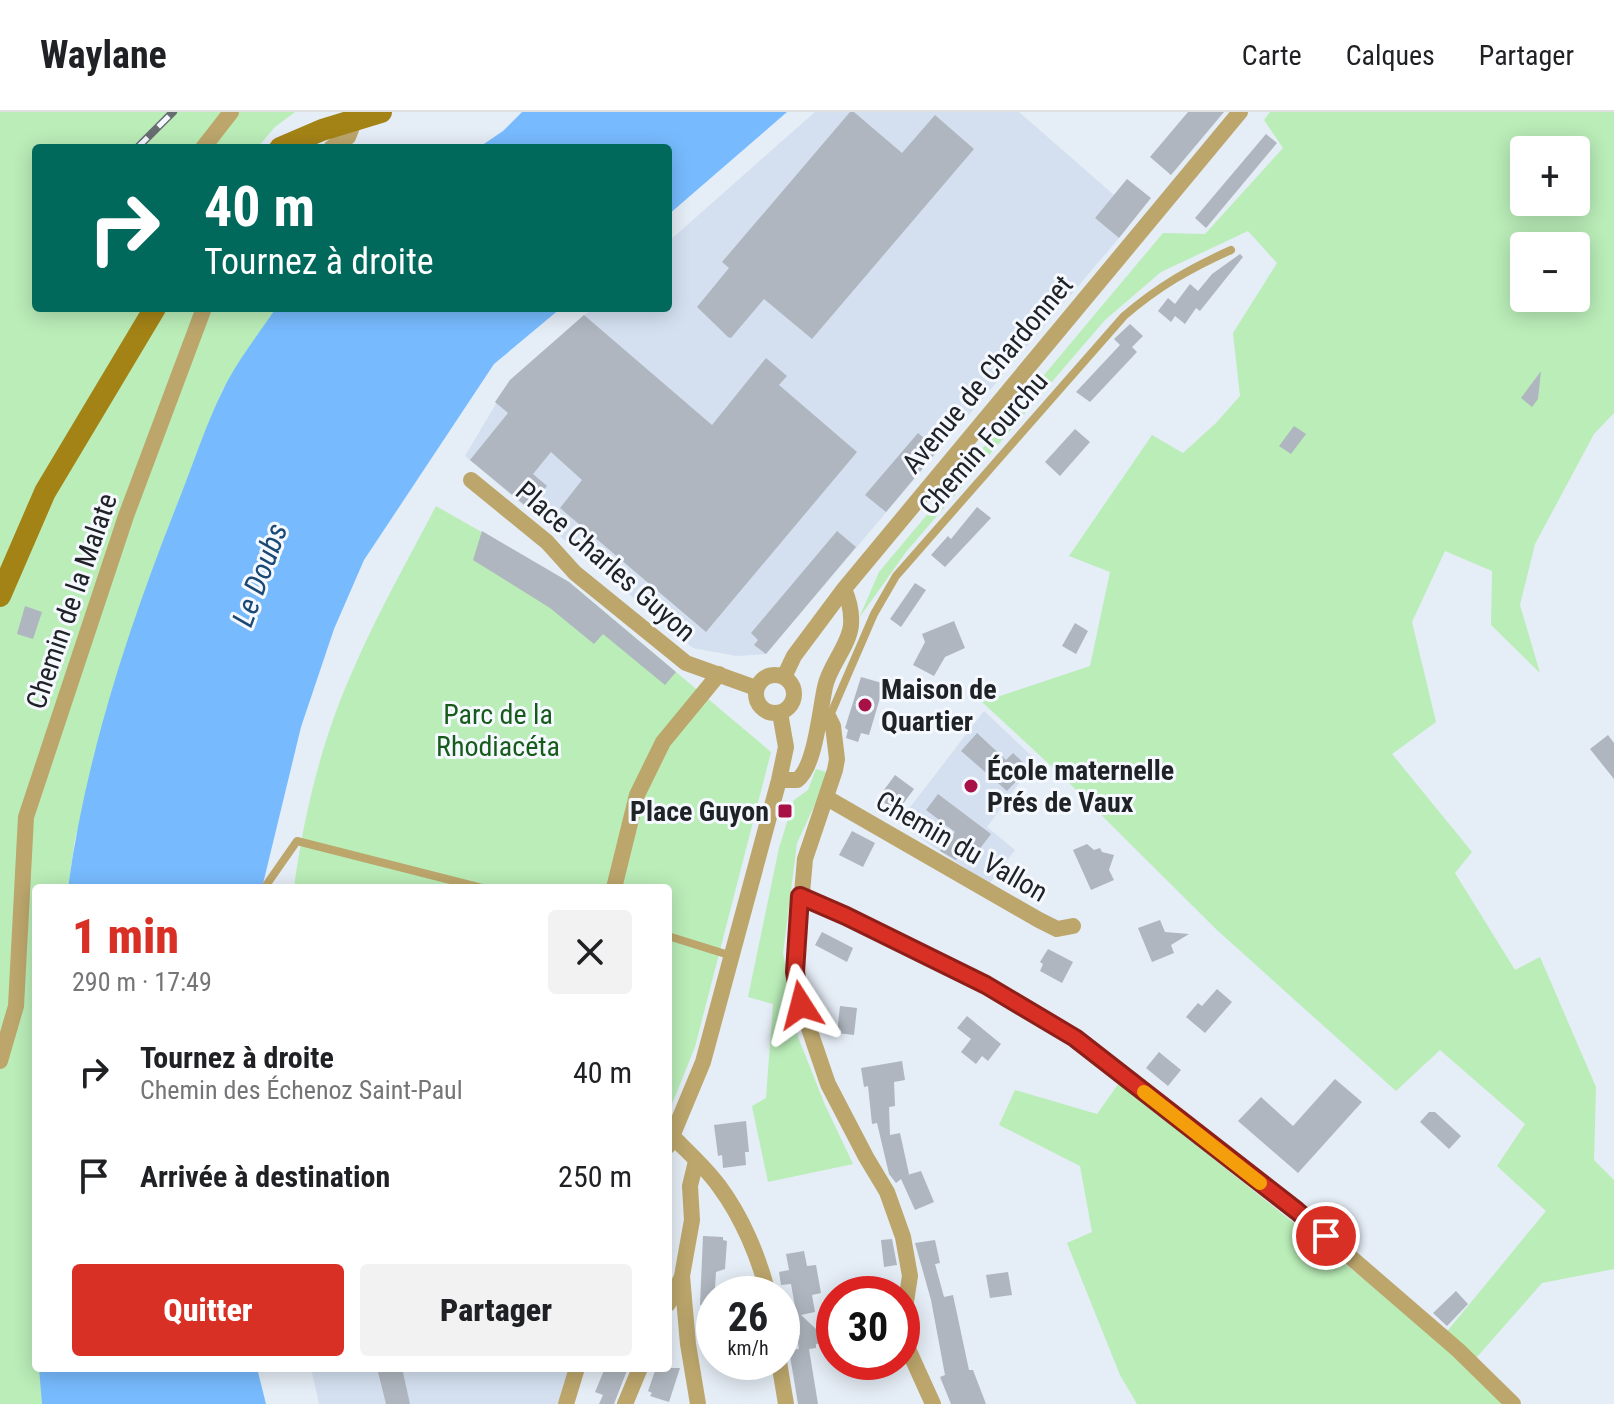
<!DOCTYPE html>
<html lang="fr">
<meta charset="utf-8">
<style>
:root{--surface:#fff;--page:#f2f2f2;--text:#202124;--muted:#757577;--line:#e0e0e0;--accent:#d93025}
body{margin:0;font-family:"Roboto Condensed",sans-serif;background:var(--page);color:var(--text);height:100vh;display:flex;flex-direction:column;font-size:30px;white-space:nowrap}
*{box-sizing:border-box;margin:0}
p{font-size:26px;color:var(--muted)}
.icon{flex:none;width:44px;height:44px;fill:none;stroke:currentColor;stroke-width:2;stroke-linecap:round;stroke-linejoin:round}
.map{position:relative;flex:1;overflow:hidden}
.drawer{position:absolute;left:32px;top:772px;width:640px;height:488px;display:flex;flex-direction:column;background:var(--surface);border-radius:8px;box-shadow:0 4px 20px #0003}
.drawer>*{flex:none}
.guide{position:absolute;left:32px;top:32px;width:640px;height:168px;border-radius:8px;box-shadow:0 4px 20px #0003;background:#00695c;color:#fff;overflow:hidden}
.buttons{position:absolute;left:1510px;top:24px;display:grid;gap:16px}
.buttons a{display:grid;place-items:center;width:80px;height:80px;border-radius:8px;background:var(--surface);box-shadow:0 4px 20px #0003;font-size:40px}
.speed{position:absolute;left:696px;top:1164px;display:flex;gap:16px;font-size:40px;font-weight:700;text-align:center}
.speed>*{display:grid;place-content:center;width:104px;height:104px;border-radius:50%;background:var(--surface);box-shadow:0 4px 20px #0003;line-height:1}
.speed small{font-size:20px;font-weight:400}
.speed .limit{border:12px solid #d22;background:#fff;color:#111}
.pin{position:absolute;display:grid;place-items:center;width:68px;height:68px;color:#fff;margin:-34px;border:4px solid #fff;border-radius:50%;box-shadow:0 2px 8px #0007}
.me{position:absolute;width:88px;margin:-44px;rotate:351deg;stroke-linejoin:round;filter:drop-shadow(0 0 6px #0008)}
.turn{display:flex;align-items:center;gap:28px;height:168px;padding:0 40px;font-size:36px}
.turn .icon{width:104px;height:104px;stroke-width:2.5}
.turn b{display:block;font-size:56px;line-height:68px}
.round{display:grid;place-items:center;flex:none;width:84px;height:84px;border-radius:8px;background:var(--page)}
.summary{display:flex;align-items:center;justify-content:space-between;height:136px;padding:0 40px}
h1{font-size:48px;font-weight:800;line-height:60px;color:var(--accent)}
.button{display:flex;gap:16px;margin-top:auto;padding:16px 40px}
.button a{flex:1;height:92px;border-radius:8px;background:var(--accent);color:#fff;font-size:32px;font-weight:800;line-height:92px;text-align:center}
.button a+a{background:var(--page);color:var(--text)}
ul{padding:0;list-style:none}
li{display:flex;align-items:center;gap:24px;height:104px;padding:0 40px}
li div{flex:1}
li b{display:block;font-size:30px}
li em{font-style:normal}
header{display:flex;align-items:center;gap:48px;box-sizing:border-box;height:112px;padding:0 40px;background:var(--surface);border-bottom:2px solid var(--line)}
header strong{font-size:38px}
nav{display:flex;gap:44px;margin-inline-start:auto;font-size:28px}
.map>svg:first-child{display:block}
.built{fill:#d4e0f0}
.green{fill:#baedb8;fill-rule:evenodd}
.water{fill:#77bbfe}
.building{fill:#afb6bf}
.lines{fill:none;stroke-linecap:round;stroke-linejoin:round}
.lane{stroke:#bca66c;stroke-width:8}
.street{stroke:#bca66c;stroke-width:16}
.secondary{stroke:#a48316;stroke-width:22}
.rail-casing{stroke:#686d72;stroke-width:8}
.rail{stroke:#f5f9ff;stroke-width:5;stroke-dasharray:15;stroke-linecap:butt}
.route-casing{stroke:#8d1f18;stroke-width:20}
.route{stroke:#d93025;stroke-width:14}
.slow{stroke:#f59e0b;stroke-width:14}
.poi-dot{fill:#a71145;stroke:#f5f9ff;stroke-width:3}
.labels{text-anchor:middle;stroke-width:6;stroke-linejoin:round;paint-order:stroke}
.street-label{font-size:28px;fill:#202326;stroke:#f5f9ff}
.poi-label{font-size:28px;font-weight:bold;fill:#202326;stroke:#f5f9ff;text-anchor:start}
.park-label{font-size:28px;fill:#175b1a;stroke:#f5f9ff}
.water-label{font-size:30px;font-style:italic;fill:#1a4974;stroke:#f5f9ff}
</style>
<header>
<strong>Waylane</strong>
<nav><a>Carte</a><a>Calques</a><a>Partager</a></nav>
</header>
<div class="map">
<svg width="1614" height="1292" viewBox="0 0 1614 1292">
<rect width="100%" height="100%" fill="#e5edf6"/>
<path class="built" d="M815,0H1019L1114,83L1095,106L1119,126L766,542L736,544L693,536L465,344L510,268L593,196H668V130Z
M984,599L1036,648L987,715L1015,738L989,772L898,711Z
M311,1256H569L559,1292H319Z"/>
<path class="green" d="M0,0H295L275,15L257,36H36V196H276L223,277L166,421L127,532L75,727L68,776H36V1017L33,1040L36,1256H42L43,1292H0Z
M1270,0H1614V301L1594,322L1535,432L1520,493L1540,561L1491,513L1492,459L1445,439L1412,510L1436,610L1392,642L1472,740L1455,761L1515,858L1540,845L1596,975L1594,1048L1614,1068V1157L1542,1171L1469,1254L1508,1292H1137L1120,1263L1067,1131L1092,1120L1080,1054L999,1013L1015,978L1097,1002L1119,971L1440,1228L1546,1099L1497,1054L1525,1012L1440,938L1396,979L1217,818L1063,665L982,590L1090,554L1110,460L1069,444L1152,323L1183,341L1216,311L1240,284L1233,221L1277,151L1248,119L1161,160L1105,208L906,440L859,506L879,460L1163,121L1205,122L1283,36L1264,8ZM1524,38H1576V90H1524ZM1524,134H1576V186H1524Z
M436,394L569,470L771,640L695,935L668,1002V776H294C304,701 322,627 353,558C377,502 408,448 436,394Z
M816,657L826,660L821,679L797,731L783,841L798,925L825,993L853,1052L768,1070L752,994L766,986L773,892L748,885L779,736L794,688L808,678Z"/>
<path class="water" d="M522,0H787L668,103V36H478L503,19Z
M276,196H561L494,252L364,448L334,517L301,615L262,776H68C86,642 130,511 180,385C194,350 206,312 223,278C237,249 258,223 276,196Z
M39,1256H257L266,1292H42Z"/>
<path class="building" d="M850,0H854L902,41L935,3L974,37L812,227L764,187L731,226L728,225L697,195L729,156L722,150Z
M1188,0H1224L1171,63L1150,45Z
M1266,22L1277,31L1206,116L1195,106Z
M1127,67L1151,86L1119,126L1095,106Z
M1240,142L1243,145L1200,199L1196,196L1185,212L1175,204L1171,210L1158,199L1168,186L1175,192L1190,172L1198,179L1212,162Z
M584,203L712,313L766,246L787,264L779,273L857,340L706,520L560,396L582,368L551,340L533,362L547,374L528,396L470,348L508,301L495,290L510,268Z
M1130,212L1143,224L1132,235L1137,240L1090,290L1076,280L1120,233L1114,227Z
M1541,259L1538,287L1532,295L1521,286Z
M1294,314L1306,322L1291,342L1279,334Z
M1075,317L1090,330L1060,364L1045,350Z
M918,321L938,338L886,400L865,383Z
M977,395L991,406L945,455L931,443L948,424L951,427Z
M482,419L569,470L676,560L665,573L603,522L594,532L550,496L473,448Z
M837,419L856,435L766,542L754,533L758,528L751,521Z
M915,471L926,478L901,515L890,507Z
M25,494L42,500L33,527L17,522Z
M954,509L965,536L945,545L934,564L913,553L925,530L922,522Z
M1075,511L1088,519L1076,542L1062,534Z
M861,565L889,573L885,587L880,586L869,623L861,621L858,630L846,626L848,618L845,616Z
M977,621L1006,648L1013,641L1029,656L1007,679L961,639Z
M1608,623L1614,631V667L1590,637Z
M895,663L914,677L897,700L878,686Z
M938,682L991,722L972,747L962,740L956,748L940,739L955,720L926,698Z
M852,719L875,731L863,755L839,743Z
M1087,732L1094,738L1100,736L1102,740L1114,743L1109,758L1114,768L1091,778L1073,738Z
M1160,808L1165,820L1189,822L1171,833L1174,841L1152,850L1138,816Z
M822,820L853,836L847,850L815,833Z
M1048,837L1073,850L1062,871L1040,859L1043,852L1040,850Z
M1217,877L1232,890L1205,921L1186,905L1198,891L1202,894Z
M840,894L857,896L854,923L837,921Z
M967,904L1001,932L988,949L982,944L976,952L961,940L971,927L957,916Z
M1159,940L1181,958L1168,974L1146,956Z
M902,949L905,968L894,970L895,994L889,995L890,1023L900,1021L909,1062L907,1063L921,1059L934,1090L915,1098L901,1067L896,1071L889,1062L877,1011L872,1012L868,974L864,975L861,956Z
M1335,967L1362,990L1298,1061L1238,1009L1261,985L1293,1014Z
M1429,1000H1435L1461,1024L1449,1037L1420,1010Z
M746,1009L749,1040H745L746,1053L723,1056L722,1043L718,1044L714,1013Z
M703,1124L723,1125V1128L727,1129L725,1157L716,1160L714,1192L700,1193Z
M892,1127L897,1153L884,1155L881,1128Z
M935,1128L940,1151L935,1152L944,1185L953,1183L969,1258H973L986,1292H951L940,1265L945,1263L931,1188L915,1131Z
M804,1139L807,1154L816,1153L821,1181L812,1183L815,1200L801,1203L830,1230L816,1232V1236L809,1237L818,1292H798L789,1238L799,1237L797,1223H800L791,1172L781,1173L779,1160L789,1158L786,1142Z
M1008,1160L1012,1183L990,1186L986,1163Z
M1456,1179L1468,1192L1447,1214L1433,1201Z
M377,1256H402L410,1292H386Z
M605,1256H628L614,1292H599L603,1283L595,1280Z
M656,1256H680L669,1290L650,1284L652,1281L648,1279Z"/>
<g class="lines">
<path class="lane" d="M829,606L874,502L896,464L1124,204C1159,174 1189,157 1231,138
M267,772L297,729L482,776
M668,824L732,844"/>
<path class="street" d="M203,36L231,0
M331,36L348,25L355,7
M471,368L547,430L575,461L686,551L756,576
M756 582a19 19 0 1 1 38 0a19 19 0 1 1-38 0Z
M784,565L794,544L844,477L1240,0
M821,605L829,606L833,614L837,647L835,658L805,747L795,860L801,893L828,972L866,1045L887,1080L903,1125L910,1164L903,1209L904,1228L933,1292
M779,668H797C815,656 820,597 825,575C829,554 849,534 851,513C852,500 849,488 844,477
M827,686L1039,808L1057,817L1073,814
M614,776L637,683L663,630L719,562
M800,784L846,804L986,873L1075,926L1297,1099L1458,1238L1513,1292
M0,949L16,894L26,705L126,404L204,196
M672,1024C688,1040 706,1056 719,1074C742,1105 759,1145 768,1182
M668,1034L703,950L779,668L786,635L780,601
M696,1049L690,1074L692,1108L682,1164L688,1232L698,1292
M668,1192L682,1165
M779,1250L786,1292
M566,1292L577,1256
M625,1292L640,1256"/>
<path class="secondary" d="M280,36L322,18L381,0
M0,484L45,380L155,196"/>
<g class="rail-casing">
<path id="rail" d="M137,36L173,0"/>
</g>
<use href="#rail" class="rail"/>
</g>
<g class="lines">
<g class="route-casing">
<path id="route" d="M801,893L795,860L800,784L846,804L986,873L1075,926L1297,1099L1326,1124"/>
</g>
<use href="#route" class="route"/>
<path class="slow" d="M1144,980L1260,1071"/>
</g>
<g class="poi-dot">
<circle cx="865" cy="593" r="8"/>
<circle cx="971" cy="674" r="8"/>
<rect x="777" y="691" width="16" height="16" rx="4"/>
</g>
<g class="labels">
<g class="street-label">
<text transform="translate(987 262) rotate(-50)" y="10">Avenue de Chardonnet</text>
<text transform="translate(983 331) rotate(-49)" y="10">Chemin Fourchu</text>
<text transform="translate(606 449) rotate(41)" y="10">Place Charles Guyon</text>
<text transform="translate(71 489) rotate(-71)" y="10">Chemin de la Malate</text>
<text transform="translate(962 734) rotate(30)" y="10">Chemin du Vallon</text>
</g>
<g class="poi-label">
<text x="881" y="587">Maison de<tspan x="881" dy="32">Quartier</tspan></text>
<text x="987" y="668">École maternelle<tspan x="987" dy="32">Prés de Vaux</tspan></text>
<text x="769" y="709" text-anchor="end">Place Guyon</text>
</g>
<g class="park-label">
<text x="498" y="612">Parc de la<tspan x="498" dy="32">Rhodiacéta</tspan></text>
</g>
<g class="water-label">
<text transform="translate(260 463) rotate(-70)" y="10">Le Doubs</text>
</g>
</g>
</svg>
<div class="buttons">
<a>+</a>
<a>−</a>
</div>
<div class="speed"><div>26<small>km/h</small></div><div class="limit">30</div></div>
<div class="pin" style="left:1326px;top:1124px;background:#d93025"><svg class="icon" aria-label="arrive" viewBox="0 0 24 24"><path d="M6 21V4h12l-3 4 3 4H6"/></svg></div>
<svg class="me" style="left:801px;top:893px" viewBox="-20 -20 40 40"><path d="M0-17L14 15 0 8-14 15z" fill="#d93025" stroke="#fff" stroke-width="4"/></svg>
<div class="guide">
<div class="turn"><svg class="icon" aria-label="right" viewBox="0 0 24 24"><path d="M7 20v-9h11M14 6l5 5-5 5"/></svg><div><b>40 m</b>Tournez à droite</div></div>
</div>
<section class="drawer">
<div class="summary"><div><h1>1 min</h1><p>290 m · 17:49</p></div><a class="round"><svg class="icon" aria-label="close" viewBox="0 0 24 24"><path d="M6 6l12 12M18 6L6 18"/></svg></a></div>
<ul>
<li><svg class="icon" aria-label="right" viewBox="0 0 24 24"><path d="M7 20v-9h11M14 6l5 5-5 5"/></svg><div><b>Tournez à droite</b><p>Chemin des Échenoz Saint-Paul</p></div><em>40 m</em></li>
<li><svg class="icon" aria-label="arrive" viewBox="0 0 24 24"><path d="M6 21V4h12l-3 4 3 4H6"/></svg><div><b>Arrivée à destination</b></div><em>250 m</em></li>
</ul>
<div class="button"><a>Quitter</a><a>Partager</a></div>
</section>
</div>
